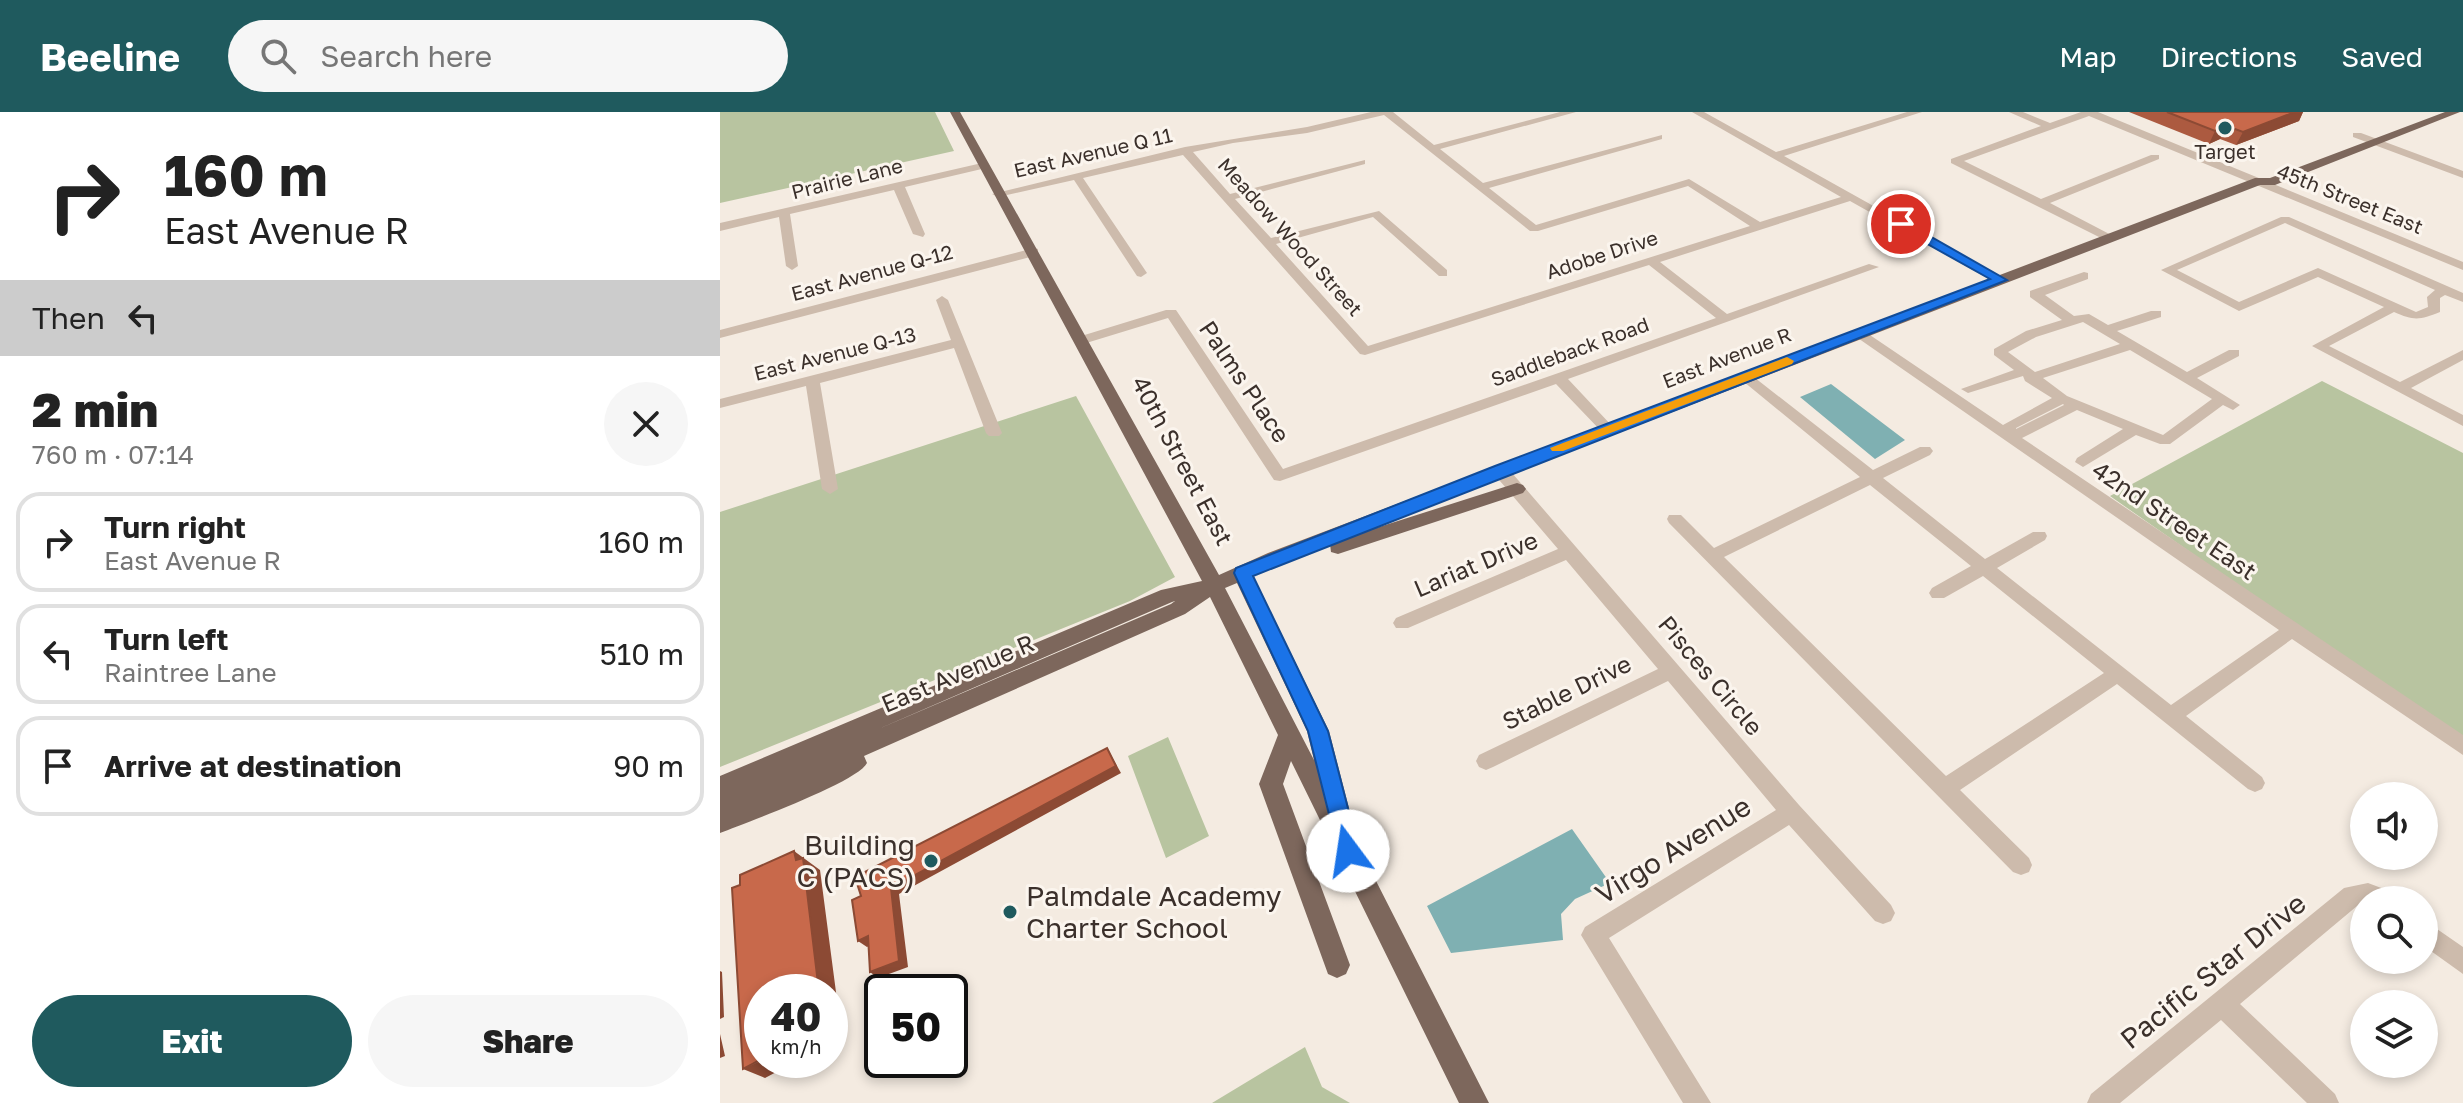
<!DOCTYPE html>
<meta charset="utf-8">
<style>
:root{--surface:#fff;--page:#f6f6f6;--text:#222;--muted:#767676;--line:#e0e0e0;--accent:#1f5a5e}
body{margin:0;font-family:"Golos Text",sans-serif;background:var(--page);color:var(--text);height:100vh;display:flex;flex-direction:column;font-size:30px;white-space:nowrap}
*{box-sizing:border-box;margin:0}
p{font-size:26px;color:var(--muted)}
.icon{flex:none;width:44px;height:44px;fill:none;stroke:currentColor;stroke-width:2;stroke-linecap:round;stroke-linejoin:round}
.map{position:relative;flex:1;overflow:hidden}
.side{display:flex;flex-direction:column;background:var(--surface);width:720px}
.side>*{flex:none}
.hud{background:#fff;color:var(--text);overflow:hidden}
.buttons{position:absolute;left:1630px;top:670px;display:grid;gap:16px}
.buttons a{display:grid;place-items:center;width:88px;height:88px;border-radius:50%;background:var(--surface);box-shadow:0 4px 12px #0003;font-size:40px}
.speed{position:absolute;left:24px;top:862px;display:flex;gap:16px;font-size:40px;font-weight:700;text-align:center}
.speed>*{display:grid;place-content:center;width:104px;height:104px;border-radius:50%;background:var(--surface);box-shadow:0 4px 12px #0003;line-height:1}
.speed small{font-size:20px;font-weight:400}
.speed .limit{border:4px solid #111;border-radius:12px;background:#fff;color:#111}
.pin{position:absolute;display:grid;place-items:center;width:68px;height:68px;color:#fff;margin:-34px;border:4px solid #fff;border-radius:50%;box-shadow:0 2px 8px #0007}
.me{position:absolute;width:88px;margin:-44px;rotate:346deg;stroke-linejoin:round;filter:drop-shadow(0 0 6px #0008)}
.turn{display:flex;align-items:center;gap:28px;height:168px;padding:0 32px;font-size:36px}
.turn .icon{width:104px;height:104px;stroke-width:2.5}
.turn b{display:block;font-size:56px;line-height:68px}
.then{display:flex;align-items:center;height:76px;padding:0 32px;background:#0003;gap:16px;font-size:30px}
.round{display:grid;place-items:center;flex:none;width:84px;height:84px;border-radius:42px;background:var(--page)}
.overview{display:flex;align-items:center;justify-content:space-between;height:136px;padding:0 32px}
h1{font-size:48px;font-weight:800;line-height:60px}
.primary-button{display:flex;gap:16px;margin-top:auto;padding:16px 32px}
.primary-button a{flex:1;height:92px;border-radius:48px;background:var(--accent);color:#fff;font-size:32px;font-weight:800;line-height:92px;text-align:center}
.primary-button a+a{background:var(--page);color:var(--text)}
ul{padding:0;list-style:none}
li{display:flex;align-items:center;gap:24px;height:100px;margin:0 16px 12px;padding:0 16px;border:4px solid var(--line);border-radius:24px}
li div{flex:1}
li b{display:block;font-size:30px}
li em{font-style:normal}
header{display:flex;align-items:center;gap:48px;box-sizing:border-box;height:112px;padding:0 40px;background:var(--accent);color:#fff}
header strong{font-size:38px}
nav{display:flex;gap:44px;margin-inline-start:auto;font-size:28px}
.search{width:560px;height:72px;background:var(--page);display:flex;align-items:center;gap:20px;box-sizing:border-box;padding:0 28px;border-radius:44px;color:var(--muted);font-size:30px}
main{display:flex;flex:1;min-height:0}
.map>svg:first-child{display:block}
.green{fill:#b8c4a0}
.water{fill:#7fb0b2}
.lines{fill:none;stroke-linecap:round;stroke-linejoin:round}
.minor{fill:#cdbbac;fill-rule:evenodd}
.major{fill:#7d675c;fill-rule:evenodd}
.wall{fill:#ac5a40}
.shaded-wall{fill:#8c4a34}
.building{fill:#c8694b;stroke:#8c4a34;stroke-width:2}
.route{fill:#1a73e8;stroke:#114b97;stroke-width:2}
.slow{fill:#f59e0b}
.poi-dot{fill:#1f5a5e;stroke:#fbf5ee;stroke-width:3}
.labels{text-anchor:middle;stroke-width:6;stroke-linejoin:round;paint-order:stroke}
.far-poi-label{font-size:20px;fill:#3b302b;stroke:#fbf5ee}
.far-street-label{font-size:20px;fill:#3b302b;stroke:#fbf5ee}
.street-label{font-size:24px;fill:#3b302b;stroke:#fbf5ee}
.near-poi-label{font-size:28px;fill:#3b302b;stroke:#fbf5ee;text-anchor:end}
.near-street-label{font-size:28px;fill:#3b302b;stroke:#fbf5ee}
</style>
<header>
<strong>Beeline</strong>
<div class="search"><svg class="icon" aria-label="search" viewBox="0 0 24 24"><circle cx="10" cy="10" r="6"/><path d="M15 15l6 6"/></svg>Search here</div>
<nav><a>Map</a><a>Directions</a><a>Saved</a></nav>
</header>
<main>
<section class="side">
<div class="hud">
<div class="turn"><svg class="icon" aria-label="right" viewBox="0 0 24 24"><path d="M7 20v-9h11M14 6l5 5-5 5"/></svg><div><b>160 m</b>East Avenue R</div></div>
<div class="then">Then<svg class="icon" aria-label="left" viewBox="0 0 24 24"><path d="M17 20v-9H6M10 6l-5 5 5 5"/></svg></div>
</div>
<div class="overview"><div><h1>2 min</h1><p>760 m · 07:14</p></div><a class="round"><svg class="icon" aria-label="close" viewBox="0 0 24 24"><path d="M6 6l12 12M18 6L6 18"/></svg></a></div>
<ul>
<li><svg class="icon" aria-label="right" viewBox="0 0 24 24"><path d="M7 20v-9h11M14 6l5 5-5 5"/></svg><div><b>Turn right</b><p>East Avenue R</p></div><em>160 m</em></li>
<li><svg class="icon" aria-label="left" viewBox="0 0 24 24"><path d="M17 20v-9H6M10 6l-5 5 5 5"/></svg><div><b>Turn left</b><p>Raintree Lane</p></div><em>510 m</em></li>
<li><svg class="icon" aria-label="arrive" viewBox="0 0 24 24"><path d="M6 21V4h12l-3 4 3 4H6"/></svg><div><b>Arrive at destination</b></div><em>90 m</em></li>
</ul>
<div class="primary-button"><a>Exit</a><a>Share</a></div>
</section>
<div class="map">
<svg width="1743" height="991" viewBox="0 0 1743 991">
<rect width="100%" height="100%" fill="#f4ebe1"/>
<path class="green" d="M0,0H215L234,39L0,91Z
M1602,269L1743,341V631L1390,384Z
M356,284L455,465L410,489L0,655V400Z
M448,625L489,724L446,746L408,644Z
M585,935L602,975L630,991H492Z"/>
<path class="water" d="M1111,272L1185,328L1155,347L1080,285Z
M852,717L890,771L855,787L841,802L843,828L731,841L707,794Z"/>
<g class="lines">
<path class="minor" d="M651,0H673L714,33L840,0H856L720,37L763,71L942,23V27L769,76L816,113L969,67L1040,110L1121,85L972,0H984L1056,40L1187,0H1202L1064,44L1286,168L1276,171L1130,89L940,150L1007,202L1149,152L1159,155L848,267L892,314V320H882L836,272L560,369L554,368L448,206L363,232L358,231V225L446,198H456L563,357L996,206L929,153L645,243L640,242L463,43L363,66L427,161L421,165L417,164L354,68L278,85L272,82L465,35L587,15ZM664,3L810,119H818L968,74L1030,114L648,234L556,132L653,105L719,164H727V158L659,99L551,126L515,87L645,52V48L510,82L473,40L513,31L587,21Z
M1289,0H1303L1330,11L1361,0H1378L1743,150V158L1369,4L1244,49L1321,87L1431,43H1439V47L1330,91L1397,126L1387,129L1231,51V47L1321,14Z
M1633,21H1641L1743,59V66L1633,25Z
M262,51L266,52V56L185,75L205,122L203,125L193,122L174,78L70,102L78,154L72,158L66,154L59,105L0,119V111Z
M1561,105H1569L1743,181V190L1725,183L1720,186V200C1700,208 1694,209 1674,200L1609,234L1680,270L1743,238V248L1691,276L1743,303V314L1592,234L1664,195L1598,165L1519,199L1441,158ZM1565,111L1715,178L1707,185L1708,195L1696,200L1598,156L1519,190L1457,158Z
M314,136L318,137V143L0,226V218Z
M1364,160L1368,161V167L1325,183L1354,204L1369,202L1388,213L1431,199H1441V205L1397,219L1467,260L1509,238H1519V244L1477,266L1520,293L1513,298L1503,293L1450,332H1440L1416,323L1363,355L1355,350L1357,346L1403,317L1357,298L1302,326L1743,623V643L1572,527L1466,604L1542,665L1545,671L1542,677L1535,680L1528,677L1397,572L1240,678L1309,746L1312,753L1309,760L1301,763L1293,760L949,411L947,407L949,403H961L994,436L1140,365L1018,265L1020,262H1030L1153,358L1200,335H1210L1213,339L1210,343L1163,366L1265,447L1313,420H1325L1327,424L1325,428L1277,456L1451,593L1559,518L1132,222L1139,218L1144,219L1283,313L1332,286L1305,269L1303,264L1248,281L1241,277L1294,258L1274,243V237L1306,219L1342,208L1310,185V179ZM1363,210L1400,232L1315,260L1288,240L1316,225ZM1410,238L1492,287L1443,323L1347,284L1323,266ZM1343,292L1344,293L1296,317V316ZM1150,373L1251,454L1212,476L1209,481L1212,486H1224L1263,464L1384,561L1226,664L1004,445Z
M222,184L228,188L282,321L279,324H269L266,321L234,236L100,271L118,377L110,382L102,377L86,274L0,296V287L231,228L216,188Z
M780,353L786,354L1079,693L1171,793L1175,801L1171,809L1163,812L1155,809L1069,713L889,826L991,991H963L861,823L865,815L1056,698L948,569L773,655L766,658L759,655L756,649L759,643L938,557L846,448L688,516H676L673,511L676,506L838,437L774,362L772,358Z
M1648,771L1672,780L1675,788H1644V793L1637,794L1520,892L1615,982L1619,991H1587L1501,908L1400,991H1367L1371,982L1624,776Z
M1704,808L1743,835V862L1704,834Z"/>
<path class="major" d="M230,0H240L499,463L548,441L1535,66H1550L1725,0H1740L1555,73H1540L634,423L797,371L803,373L806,377L803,381L618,442L611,440L610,432L533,464L609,619L630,700L625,708L769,991H739L571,649L563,672L630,853L626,862L617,866L608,862L539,672L558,623L490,485L465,502L144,644L147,651C138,670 25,711 0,721V664L441,478L482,469ZM517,471L587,619L594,648L505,476ZM455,489L451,492L156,618L452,490Z"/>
</g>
<path class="wall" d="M1409,0H1583L1579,9L1516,33L1500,27L1489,32Z"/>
<path class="shaded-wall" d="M1575,0H1583L1579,9L1516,33L1523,20Z
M1507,14L1500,27L1489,32L1495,19Z
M387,636L401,661L179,782L188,855L158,866L150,860L171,776Z
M74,739L100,758L122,926L110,932V880H99Z
M148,824L157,830L147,835L138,829Z
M0,859L2,860L4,905L0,907Z
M0,922L5,944L0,946Z
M42,948H79L45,966L23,957Z"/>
<path class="building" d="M1447,0H1575L1523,20L1507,14L1495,19Z
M387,636L396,654L171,776L179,849L150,860L148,824L138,829L132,788L141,784L135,765Z
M74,739L76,748L83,746L99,880H42V947L23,957L12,776L20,773V763Z"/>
<path class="route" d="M1177,110H1185L1287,168L533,464L608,619L639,739L636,746L628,749L620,746L588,619L514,461L516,456L775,354L1270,167L1177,115Z"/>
<path class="slow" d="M1067,245L1074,249L1072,252L843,339H832L830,336Z"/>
<g class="poi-dot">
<circle cx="1505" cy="16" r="8"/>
<circle cx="211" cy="749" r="8"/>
<circle cx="290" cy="800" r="8"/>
</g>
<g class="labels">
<g class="far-poi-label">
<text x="1505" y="47">Target</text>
</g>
<g class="far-street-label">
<text transform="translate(373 41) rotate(-13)" y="7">East Avenue Q 11</text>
<text transform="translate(127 67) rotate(-14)" y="7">Prairie Lane</text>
<text transform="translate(1630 87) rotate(22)" y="7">45th Street East</text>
<text transform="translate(570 125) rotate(48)" y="7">Meadow Wood Street</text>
<text transform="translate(882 143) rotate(-18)" y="7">Adobe Drive</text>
<text transform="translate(152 161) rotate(-15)" y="7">East Avenue Q-12</text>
<text transform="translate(850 240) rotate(-20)" y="7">Saddleback Road</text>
<text transform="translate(115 242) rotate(-14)" y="7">East Avenue Q-13</text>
<text transform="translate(1007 246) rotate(-21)" y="7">East Avenue R</text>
</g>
<g class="street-label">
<text transform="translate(524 270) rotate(56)" y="8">Palms Place</text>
<text transform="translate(462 349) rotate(62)" y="8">40th Street East</text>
<text transform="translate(1454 409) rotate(34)" y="8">42nd Street East</text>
<text transform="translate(756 453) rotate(-23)" y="8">Lariat Drive</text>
<text transform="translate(238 562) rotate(-23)" y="8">East Avenue R</text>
<text transform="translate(990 564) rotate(50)" y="8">Pisces Circle</text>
<text transform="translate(847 581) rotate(-26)" y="8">Stable Drive</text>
</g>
<g class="near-poi-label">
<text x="195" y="743">Building<tspan x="195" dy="32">C (PACS)</tspan></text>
<text x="306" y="794" text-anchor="start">Palmdale Academy<tspan x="306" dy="32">Charter School</tspan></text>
</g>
<g class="near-street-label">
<text transform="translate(953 738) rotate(-32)" y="10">Virgo Avenue</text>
<text transform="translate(1493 859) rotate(-39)" y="10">Pacific Star Drive</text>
</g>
</g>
</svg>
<div class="buttons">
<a><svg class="icon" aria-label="sound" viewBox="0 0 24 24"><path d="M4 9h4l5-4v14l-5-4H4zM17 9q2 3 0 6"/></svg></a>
<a><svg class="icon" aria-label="search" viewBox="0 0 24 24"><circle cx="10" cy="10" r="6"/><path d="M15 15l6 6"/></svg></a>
<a><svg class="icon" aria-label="layers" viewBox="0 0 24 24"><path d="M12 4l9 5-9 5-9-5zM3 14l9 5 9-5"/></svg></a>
</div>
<div class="speed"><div>40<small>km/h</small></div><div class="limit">50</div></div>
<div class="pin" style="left:1181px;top:112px;background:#d93025"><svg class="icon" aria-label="arrive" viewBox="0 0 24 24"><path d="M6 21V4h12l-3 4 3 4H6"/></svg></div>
<svg class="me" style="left:628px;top:739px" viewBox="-20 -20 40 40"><circle r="19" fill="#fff"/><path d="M0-13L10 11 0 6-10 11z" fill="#1a73e8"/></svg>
</div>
</main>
